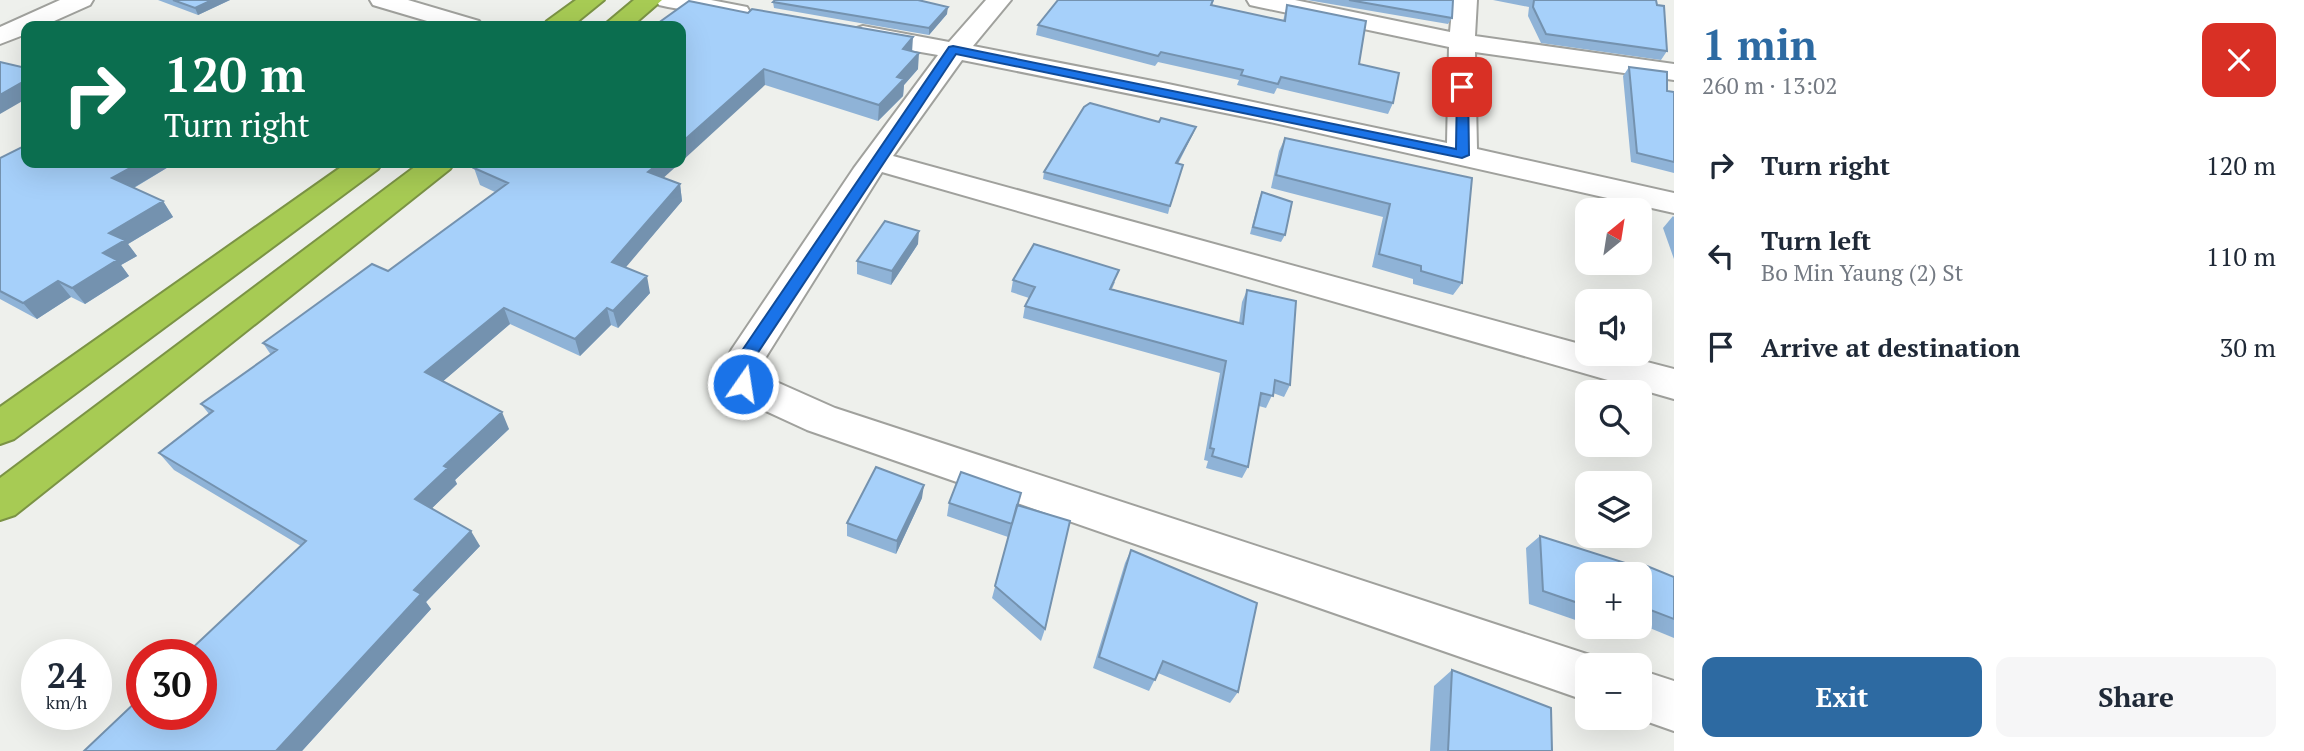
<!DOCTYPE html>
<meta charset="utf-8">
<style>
:root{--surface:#fff;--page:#f6f6f7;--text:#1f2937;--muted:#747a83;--accent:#2d6aa2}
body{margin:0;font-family:"PT Serif",serif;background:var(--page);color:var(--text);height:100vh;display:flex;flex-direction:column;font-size:26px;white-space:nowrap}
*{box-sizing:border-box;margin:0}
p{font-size:23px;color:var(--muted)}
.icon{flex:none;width:38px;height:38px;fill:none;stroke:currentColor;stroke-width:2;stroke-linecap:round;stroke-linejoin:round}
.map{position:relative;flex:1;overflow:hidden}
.details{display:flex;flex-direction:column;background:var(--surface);width:630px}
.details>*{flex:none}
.hud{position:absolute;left:21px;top:21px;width:665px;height:147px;border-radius:14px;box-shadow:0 7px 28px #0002;background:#0b6e4f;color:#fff;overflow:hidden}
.needle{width:46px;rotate:30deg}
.controls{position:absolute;left:1575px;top:198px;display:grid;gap:14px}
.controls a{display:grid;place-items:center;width:77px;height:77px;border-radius:14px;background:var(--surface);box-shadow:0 7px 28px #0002;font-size:35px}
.speed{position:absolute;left:21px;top:639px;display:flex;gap:14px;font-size:35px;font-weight:700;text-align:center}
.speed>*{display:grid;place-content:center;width:91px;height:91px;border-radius:50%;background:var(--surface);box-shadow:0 7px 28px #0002;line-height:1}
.speed small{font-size:18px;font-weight:400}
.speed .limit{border:10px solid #d22;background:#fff;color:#111}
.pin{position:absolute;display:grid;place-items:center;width:60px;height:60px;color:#fff;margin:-30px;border-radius:14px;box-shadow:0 4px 10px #0006}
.me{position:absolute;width:77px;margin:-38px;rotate:13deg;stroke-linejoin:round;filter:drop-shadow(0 0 5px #0008)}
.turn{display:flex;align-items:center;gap:24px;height:147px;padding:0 28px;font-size:32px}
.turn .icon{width:91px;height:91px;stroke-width:2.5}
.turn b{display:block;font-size:49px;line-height:60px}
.round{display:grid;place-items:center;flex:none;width:74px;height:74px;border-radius:14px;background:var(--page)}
.overview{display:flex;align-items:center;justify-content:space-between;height:119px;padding:0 28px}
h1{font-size:42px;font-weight:700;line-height:52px;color:var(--accent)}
.cta{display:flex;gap:14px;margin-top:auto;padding:14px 28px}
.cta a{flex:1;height:80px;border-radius:14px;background:var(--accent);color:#fff;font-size:28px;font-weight:700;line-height:80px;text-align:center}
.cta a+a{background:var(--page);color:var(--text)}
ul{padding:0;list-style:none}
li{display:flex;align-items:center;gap:21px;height:91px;padding:0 28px}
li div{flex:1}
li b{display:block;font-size:26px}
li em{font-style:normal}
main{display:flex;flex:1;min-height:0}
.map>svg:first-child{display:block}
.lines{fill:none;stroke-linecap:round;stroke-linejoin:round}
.street-casing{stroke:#a0a19d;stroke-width:4}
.highway-casing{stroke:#7b9345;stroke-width:4}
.street{fill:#fff;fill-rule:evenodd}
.highway{fill:#a7cb54;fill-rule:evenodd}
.wall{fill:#8fb3d7}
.shaded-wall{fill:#7492af}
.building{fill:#a6d0fa;stroke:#7492af;stroke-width:2}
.route{fill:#1a73e8;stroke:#114b97;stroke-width:2}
</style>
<main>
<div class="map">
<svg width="1674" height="751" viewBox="0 0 1674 751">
<rect width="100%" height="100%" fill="#eef0ec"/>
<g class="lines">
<g class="street-casing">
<path id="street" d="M60,0H93L90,5L43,26H26V34L0,44V27Z
M370,0H408L479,21L483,26H444L373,5Z
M656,0H711L747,7L750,12L747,17L738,19L668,7L659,5Z
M986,0H1011L973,46L1168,84L1447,143L1449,47L1259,7L1250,5L1247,0H1295L1450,32L1453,0H1477L1475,36L1674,64V80L1475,52L1477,149L1674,193V213L1270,122L962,60L893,156L1587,346V354H1616L1674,369V399L882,172L764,360L763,376L835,408L1605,660L1607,665H1587V701L807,430L729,394C721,380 723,364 732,349L854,168L938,55L863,42L854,39L850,34L854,29L863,26L949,42Z
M1640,670L1674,681V731L1637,718H1640Z"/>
</g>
<g class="highway-casing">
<path id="highway" d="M576,0H604L572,26H543L547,21Z
M634,0H662L632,26H603Z
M347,163H382L378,169L14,439L0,444V407Z
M420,163H454L450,169L15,515L0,520V478Z"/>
</g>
<use href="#street" class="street"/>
<use href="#highway" class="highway"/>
</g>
<path class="wall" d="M158,0H230L198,15Z
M1058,0H1214L1212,5L1283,21L1287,5L1359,64L1393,103L1388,114L1277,88L1274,94L1237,85L1239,80L1158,62L1155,66L1036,35L1038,25Z
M1307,0H1453L1452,18L1448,24Z
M1493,0H1656L1667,51L1661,60L1541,43L1528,16L1529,7Z
M773,2L947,14L929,35L774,8Z
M681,26L912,51L918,69L904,85L903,96L878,121L765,85Z
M1629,67L1667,91L1674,92V173L1631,162L1623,76Z
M1159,122L1196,127L1193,134L1178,164L1170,206L1168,214L1043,179L1044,172Z
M1285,138L1472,178L1462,283L1453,295L1413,284V279L1372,267L1383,217L1271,188L1279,151Z
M0,158L26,163H175L134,188L163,201L173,217L128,244L137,256L121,265L129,276L85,304L71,297L37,319L0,299Z
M474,168L663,178L680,184L682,201L625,267L650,293L618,328L611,325L580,356L510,324L443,381L509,429L455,480L457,484L432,508L480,546L426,602L431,609L302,751H84L301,546L174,470L159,453L209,414L201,404L271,355L263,343L388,271L495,192L480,185Z
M1262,192L1285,235L1281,242L1250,234L1259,199Z
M1673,216L1674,217V259L1663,228Z
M918,244L891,285L857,274V261Z
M1013,280L1115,282L1112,289L1239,323L1242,302L1247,290L1290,385L1284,397L1273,393L1266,408L1259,406L1248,467L1242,478L1206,468L1208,461L1204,460L1220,373L1023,318L1025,306L1029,298L1011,292Z
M922,498L896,554L847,536V523Z
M949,503L1018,506L1045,629L1041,641L992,598L1011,528L1008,537L947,516Z
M1540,536L1643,569L1647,566L1674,577V638L1640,624V574H1587V624L1529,604L1526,548Z
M1131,550L1238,692L1230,703L1158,673L1149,691L1093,668L1125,563Z
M1595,626H1608L1604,630Z
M1452,670L1552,751H1430L1434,686Z"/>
<path class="shaded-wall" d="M212,0H230L198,15L195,8Z
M948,7L947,14L929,35V28Z
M913,37L912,53L903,49Z
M919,53L918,69L904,85L903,96L878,121L879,105L897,77Z
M764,69L765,85L681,162V143Z
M26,80V99L0,114V95Z
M1196,127L1193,134L1174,170L1176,163Z
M139,163H175L123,194L112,178Z
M659,163H680L651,189L648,172Z
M680,184L682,201L616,279L612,262Z
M163,201L173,217L128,244L137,256L121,265L129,276L85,304L72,288L103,253L109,233Z
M919,231L918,244L891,285L892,271Z
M647,276L650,293L618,328L613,311Z
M58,281L71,297L37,319L23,303Z
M504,308L510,324L434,389L425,372Z
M607,308L611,325L580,356L575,339Z
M502,412L509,429L455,480L457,484L425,515L415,499L444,466Z
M924,485L922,498L896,554L897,541Z
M471,531L480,546L426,602L431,609L302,751H276L414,590Z"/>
<path class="building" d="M173,0H212L195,8Z
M775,0H918L948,7L929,28L773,2Z
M1058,0H1213L1211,5L1285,21L1287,5L1366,21L1359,64L1399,73L1393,103L1281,77L1278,84L1241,75L1243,70L1161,52L1158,56L1038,25Z
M1349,0H1453L1452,18Z
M1534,0H1656L1657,5L1664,6L1667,51L1546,34L1533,7Z
M689,1L748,13L752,9L913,37L903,49L919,53L897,77L904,79L879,105L764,69L681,143V26H654Z
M0,62L26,68V80L0,95Z
M1629,67L1667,72V91L1674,92V162L1637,153Z
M1090,103L1159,122L1161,118L1196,127L1176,163L1183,165L1170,206L1044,172L1084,107Z
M1285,138L1472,178L1462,283L1421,271V266L1379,254L1390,204L1276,175Z
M26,145V163H139L112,178L163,201L109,233L125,240L103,253L117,260L72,288L58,281L23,303L0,291V158Z
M482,163H659L648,172L680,184L612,262L647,276L613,311L607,308L575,339L504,308L425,372L502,412L444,466L448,468L415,499L471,531L414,590L421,594L276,751H84L142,696V714H201V654H186L306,541L159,453L213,411L201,404L277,350L263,343L372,264L388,271L508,183L474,168Z
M1262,192L1292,202L1285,235L1253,227Z
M885,221L919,231L892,271L857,261Z
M1034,244L1119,270L1110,289L1243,324L1247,290L1296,301L1290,385L1275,380L1273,396L1261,393L1248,467L1212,456L1214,449L1210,448L1226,361L1025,306L1035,287L1013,280Z
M876,467L924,485L897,541L847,523Z
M961,472L1021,493L1012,524L949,503Z
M1017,505L1070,521L1045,629L995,586Z
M1540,536L1647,570V566L1674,577V619L1640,606V574H1587V606L1543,591Z
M1131,550L1257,603L1238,692L1163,661L1155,680L1099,657Z
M1452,670L1551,708L1552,751H1448Z"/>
<path class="route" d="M953,46L1456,149L1457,87L1462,83L1468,87L1469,155L1462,158L956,54L753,360L749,388H738L735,384L739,355L949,47Z"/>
</svg>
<div class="controls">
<a><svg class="needle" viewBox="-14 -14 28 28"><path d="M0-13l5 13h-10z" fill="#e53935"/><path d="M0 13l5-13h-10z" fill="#747a83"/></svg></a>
<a><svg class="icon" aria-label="sound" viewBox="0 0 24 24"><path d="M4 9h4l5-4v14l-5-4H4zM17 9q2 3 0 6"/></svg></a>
<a><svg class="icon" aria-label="search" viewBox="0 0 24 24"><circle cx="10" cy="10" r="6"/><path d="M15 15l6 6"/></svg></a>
<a><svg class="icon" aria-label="layers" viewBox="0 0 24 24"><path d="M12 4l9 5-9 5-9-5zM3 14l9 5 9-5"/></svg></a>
<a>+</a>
<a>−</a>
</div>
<div class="speed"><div>24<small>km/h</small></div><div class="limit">30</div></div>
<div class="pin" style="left:1462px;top:87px;background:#d93025"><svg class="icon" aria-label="arrive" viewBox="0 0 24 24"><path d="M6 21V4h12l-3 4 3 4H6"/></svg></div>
<svg class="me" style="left:743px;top:384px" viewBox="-20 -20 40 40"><circle r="17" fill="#1a73e8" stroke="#fff" stroke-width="3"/><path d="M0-11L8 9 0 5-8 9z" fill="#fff"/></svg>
<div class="hud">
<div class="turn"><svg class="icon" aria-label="right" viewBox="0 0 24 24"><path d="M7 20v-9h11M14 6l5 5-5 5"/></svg><div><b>120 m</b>Turn right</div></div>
</div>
</div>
<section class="details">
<div class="overview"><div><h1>1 min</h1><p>260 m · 13:02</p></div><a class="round" style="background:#d93025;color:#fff"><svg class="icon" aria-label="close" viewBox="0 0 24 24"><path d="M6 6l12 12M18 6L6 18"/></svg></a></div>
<ul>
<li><svg class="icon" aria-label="right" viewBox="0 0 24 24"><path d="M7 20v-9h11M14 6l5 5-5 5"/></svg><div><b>Turn right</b></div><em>120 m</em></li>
<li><svg class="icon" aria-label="left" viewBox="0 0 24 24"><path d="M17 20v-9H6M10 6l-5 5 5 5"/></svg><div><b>Turn left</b><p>Bo Min Yaung (2) St</p></div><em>110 m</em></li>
<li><svg class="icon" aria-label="arrive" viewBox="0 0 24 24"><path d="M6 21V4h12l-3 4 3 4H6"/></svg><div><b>Arrive at destination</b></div><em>30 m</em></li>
</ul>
<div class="cta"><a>Exit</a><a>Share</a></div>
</section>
</main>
